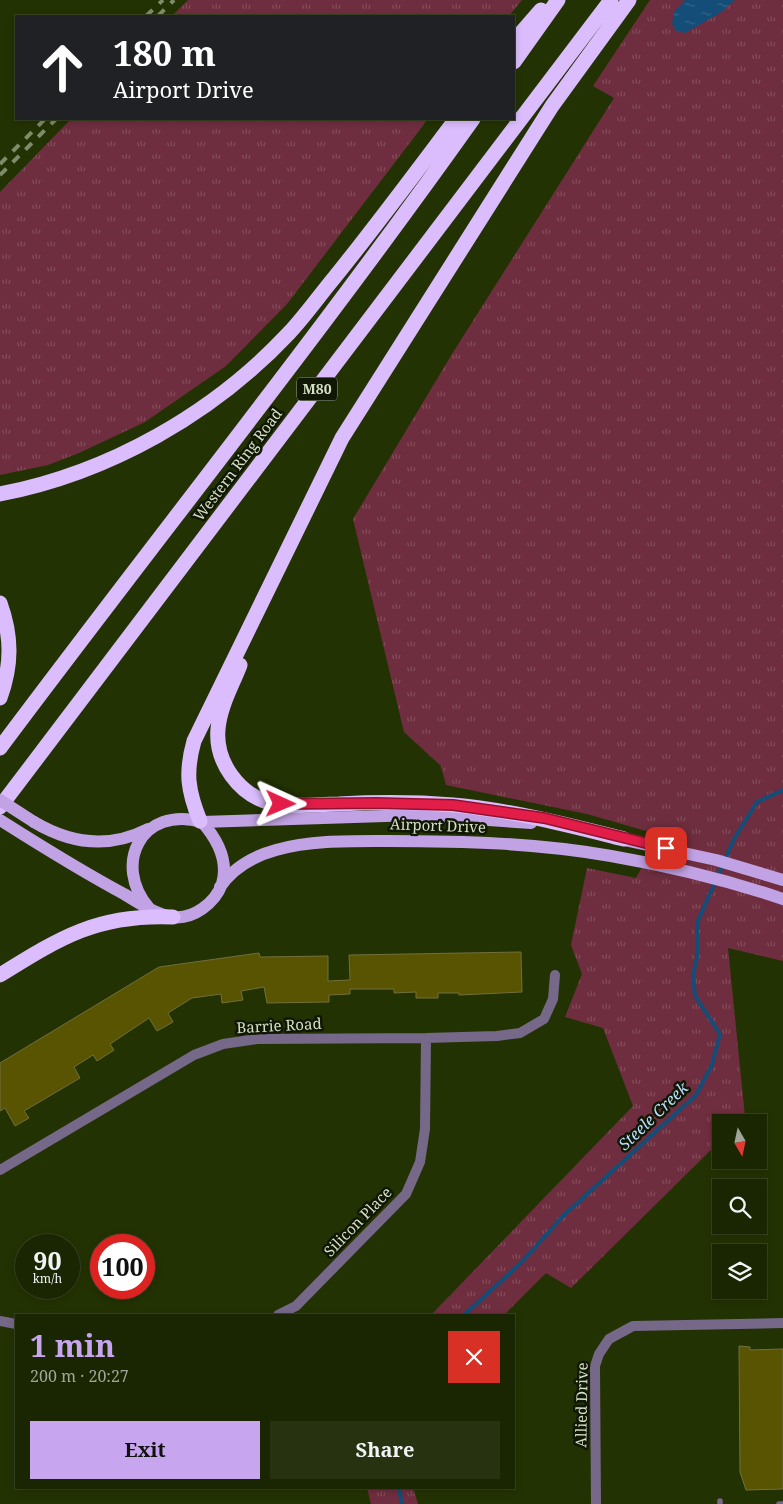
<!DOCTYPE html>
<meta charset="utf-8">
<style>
:root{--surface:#1a2602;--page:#273211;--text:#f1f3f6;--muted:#9fa599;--line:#384324;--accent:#c8a5ef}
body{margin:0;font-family:"Noto Serif",serif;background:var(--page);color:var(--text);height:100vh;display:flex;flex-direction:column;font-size:19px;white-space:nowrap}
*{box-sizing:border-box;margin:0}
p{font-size:16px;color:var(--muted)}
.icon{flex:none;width:28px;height:28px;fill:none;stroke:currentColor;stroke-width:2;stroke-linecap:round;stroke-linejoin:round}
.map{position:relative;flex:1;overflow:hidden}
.details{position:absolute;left:15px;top:1314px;width:500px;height:175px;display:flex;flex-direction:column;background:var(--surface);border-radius:0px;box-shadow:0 2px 8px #0003,0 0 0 1px var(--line)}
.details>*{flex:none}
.hud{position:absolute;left:15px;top:15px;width:500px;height:105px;border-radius:0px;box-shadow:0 2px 8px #0003,0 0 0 1px var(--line);background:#202124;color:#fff;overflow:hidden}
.needle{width:32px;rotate:171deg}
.tools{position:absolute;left:712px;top:1114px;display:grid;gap:10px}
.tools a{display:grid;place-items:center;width:55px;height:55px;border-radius:0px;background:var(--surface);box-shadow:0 2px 8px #0003,0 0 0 1px var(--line);font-size:25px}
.speed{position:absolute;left:15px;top:1234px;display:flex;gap:10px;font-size:25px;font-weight:700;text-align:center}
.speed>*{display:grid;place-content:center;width:65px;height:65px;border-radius:50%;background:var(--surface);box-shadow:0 2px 8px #0003,0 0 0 1px var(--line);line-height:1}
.speed small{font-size:12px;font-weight:400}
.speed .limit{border:8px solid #d22;background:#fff;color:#111}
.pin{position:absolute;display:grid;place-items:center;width:42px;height:42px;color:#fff;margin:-21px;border-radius:10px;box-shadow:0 2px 8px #0006}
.me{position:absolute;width:55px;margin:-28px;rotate:91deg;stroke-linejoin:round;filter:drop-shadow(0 0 4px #0008)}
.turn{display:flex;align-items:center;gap:18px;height:105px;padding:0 15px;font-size:22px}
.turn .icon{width:65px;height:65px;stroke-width:2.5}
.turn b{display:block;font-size:35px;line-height:42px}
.round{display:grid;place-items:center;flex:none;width:52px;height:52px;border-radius:0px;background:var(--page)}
.headline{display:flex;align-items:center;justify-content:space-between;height:85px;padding:0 15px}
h1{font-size:30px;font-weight:700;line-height:38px;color:var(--accent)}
.action{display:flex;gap:10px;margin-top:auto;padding:10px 15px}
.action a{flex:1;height:58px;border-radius:0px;background:var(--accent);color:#111;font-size:20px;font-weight:700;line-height:58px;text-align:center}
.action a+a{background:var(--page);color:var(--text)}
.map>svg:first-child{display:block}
.grass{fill:url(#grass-tufts)}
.water{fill:url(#water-ripples)}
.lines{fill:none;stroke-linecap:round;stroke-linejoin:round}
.stream{stroke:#134d78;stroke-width:4}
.building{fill:#595401;stroke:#726f3c}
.lane{stroke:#766888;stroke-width:5.5}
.street{stroke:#766888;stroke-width:10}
.primary{stroke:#c1a2e4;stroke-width:12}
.highway{stroke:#dbbdfd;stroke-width:15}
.rail{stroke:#808c69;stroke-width:4;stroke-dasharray:9 9;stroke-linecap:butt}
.primary-bridge{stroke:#c1a2e4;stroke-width:12}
.route-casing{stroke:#92132f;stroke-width:12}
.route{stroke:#e11d48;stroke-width:9}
.labels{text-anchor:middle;stroke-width:5;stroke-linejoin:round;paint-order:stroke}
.shield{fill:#111705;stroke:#9aa38c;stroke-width:1}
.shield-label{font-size:14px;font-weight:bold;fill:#d5dfc6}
.street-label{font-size:15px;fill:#d5dfc6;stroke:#111705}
.water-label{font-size:16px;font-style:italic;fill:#b9dcfd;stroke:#111705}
</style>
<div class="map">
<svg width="783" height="1504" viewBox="0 0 783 1504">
<defs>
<pattern id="grass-tufts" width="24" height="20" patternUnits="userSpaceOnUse" patternTransform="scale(1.25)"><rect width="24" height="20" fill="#6f2e3f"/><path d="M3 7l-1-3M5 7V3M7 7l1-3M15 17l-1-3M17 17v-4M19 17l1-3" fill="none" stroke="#834c59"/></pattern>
<pattern id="water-ripples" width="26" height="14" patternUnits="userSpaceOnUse" patternTransform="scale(1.25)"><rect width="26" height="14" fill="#134d78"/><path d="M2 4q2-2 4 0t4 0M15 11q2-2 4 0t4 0" fill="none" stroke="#34668a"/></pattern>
</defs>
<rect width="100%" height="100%" fill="#233203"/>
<path class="grass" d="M188,0H522L509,16H172Z
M650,0H783V961L728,948L745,1117L739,1122H721V1140L571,1288L546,1273L504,1315H431L633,1106L603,1028L565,1017L582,974L571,945L587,868L636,878L660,835L587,814L446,785L441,766L404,732L353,519L452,354L614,98L593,86Z
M71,119H428L287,304L226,366L145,422L79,453L48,465L0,475V192Z
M367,1488H413L418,1504H371Z"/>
<path class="water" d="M685,0H735L720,13L685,33L676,31L672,23L674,12Z"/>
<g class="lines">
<path class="stream" d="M464,1315L522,1262L563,1216L696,1095L712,1065L720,1034L695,996L693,975L697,957V923L734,839L757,802L783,790
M399,1488L402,1504"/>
</g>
<path class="building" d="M521,952L522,992L459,995V993H438V998H416V992L394,993V989H350V994L329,995V1002L267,1003L264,987L241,991L243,1000L222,1003L221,994L192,998L168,1013L173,1022L157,1031L149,1018L110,1044L114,1050L97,1061L93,1055L74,1067L80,1078L24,1111L29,1118L15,1126L5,1108L0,1111V1063L159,967L259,953L260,957L328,956V981L350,980L349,955Z
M739,1346L750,1347V1350L783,1349V1489L746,1490L740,1472Z"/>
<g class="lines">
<path class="lane" d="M720,1501V1504
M779,1504H783"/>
<path class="street" d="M0,1170L194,1055L223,1044L257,1039L426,1038L497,1036L520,1033L544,1019L553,999L555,975
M278,1315L296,1306L406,1194L420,1162L425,1129L426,1038
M0,1321L16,1324
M596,1504L595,1366L599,1354L609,1339L633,1326L783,1323"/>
<path class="primary" d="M0,820C41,846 81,871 124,894C139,903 155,914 172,917C193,920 215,903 222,884C229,860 217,839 202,822C141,805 112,865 149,908
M34,822C71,844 109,849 148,829
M202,822L416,815L531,823
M615,838L716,860L783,880
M220,887C233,868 254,856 276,850C311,840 351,841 388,841C462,841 538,843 611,856C669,866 727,880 783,899"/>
<path class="highway" d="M514,41L541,10
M514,62L558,0
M0,494C109,473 213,414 289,333C305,316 319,296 334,278C376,226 416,172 456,119
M0,603C12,636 12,665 0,698
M240,665C232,686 220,706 218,729C215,762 239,795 271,803C293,808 317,804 339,804C377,802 415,802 453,805C511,810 568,825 624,839
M0,748C157,538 321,333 473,119
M0,807L611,0
M200,821C188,791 185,773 194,741L342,438L552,106L629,0
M0,975C61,937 98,914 173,917"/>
<path class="rail" d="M146,16L163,0
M158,16L174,0
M0,164L45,119
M0,175L56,119"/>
<path class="primary-bridge" d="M0,800L34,822"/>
</g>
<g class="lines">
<g class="route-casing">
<path id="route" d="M281,804L377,803L453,805L544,818L666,848"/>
</g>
<use href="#route" class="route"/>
</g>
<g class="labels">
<rect class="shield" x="297" y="377.5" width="40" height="23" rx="4"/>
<g class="shield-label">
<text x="317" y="394">M80</text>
</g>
<g class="street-label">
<text transform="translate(238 465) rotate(-53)" y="5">Western Ring Road</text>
<text transform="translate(438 826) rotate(2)" y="5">Airport Drive</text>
<text transform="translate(279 1026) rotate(-3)" y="5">Barrie Road</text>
<text transform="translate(358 1222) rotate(-46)" y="5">Silicon Place</text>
<text transform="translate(582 1405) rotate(-89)" y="5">Allied Drive</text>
</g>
<g class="water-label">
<text transform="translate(653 1116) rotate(-44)" y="6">Steele Creek</text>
</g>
</g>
</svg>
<div class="tools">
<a><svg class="needle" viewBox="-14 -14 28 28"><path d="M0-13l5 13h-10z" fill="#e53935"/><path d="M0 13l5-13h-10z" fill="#9fa599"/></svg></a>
<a><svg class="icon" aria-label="search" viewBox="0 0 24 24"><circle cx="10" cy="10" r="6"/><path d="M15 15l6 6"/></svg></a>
<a><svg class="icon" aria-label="layers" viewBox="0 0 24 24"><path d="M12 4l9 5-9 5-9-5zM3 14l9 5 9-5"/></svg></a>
</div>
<div class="speed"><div>90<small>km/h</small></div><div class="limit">100</div></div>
<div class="pin" style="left:666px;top:848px;background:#d93025"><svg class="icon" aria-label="arrive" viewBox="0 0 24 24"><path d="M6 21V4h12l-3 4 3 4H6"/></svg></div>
<svg class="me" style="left:281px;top:804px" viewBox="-20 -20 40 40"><path d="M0-17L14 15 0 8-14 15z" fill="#e11d48" stroke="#fff" stroke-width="4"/></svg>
<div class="hud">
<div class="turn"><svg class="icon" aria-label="ahead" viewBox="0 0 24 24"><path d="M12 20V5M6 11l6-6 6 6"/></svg><div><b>180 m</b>Airport Drive</div></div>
</div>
<section class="details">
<div class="headline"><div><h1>1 min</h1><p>200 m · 20:27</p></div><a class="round" style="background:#d93025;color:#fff"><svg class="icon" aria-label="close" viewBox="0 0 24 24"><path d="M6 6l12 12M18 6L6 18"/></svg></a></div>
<div class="action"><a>Exit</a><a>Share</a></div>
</section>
</div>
